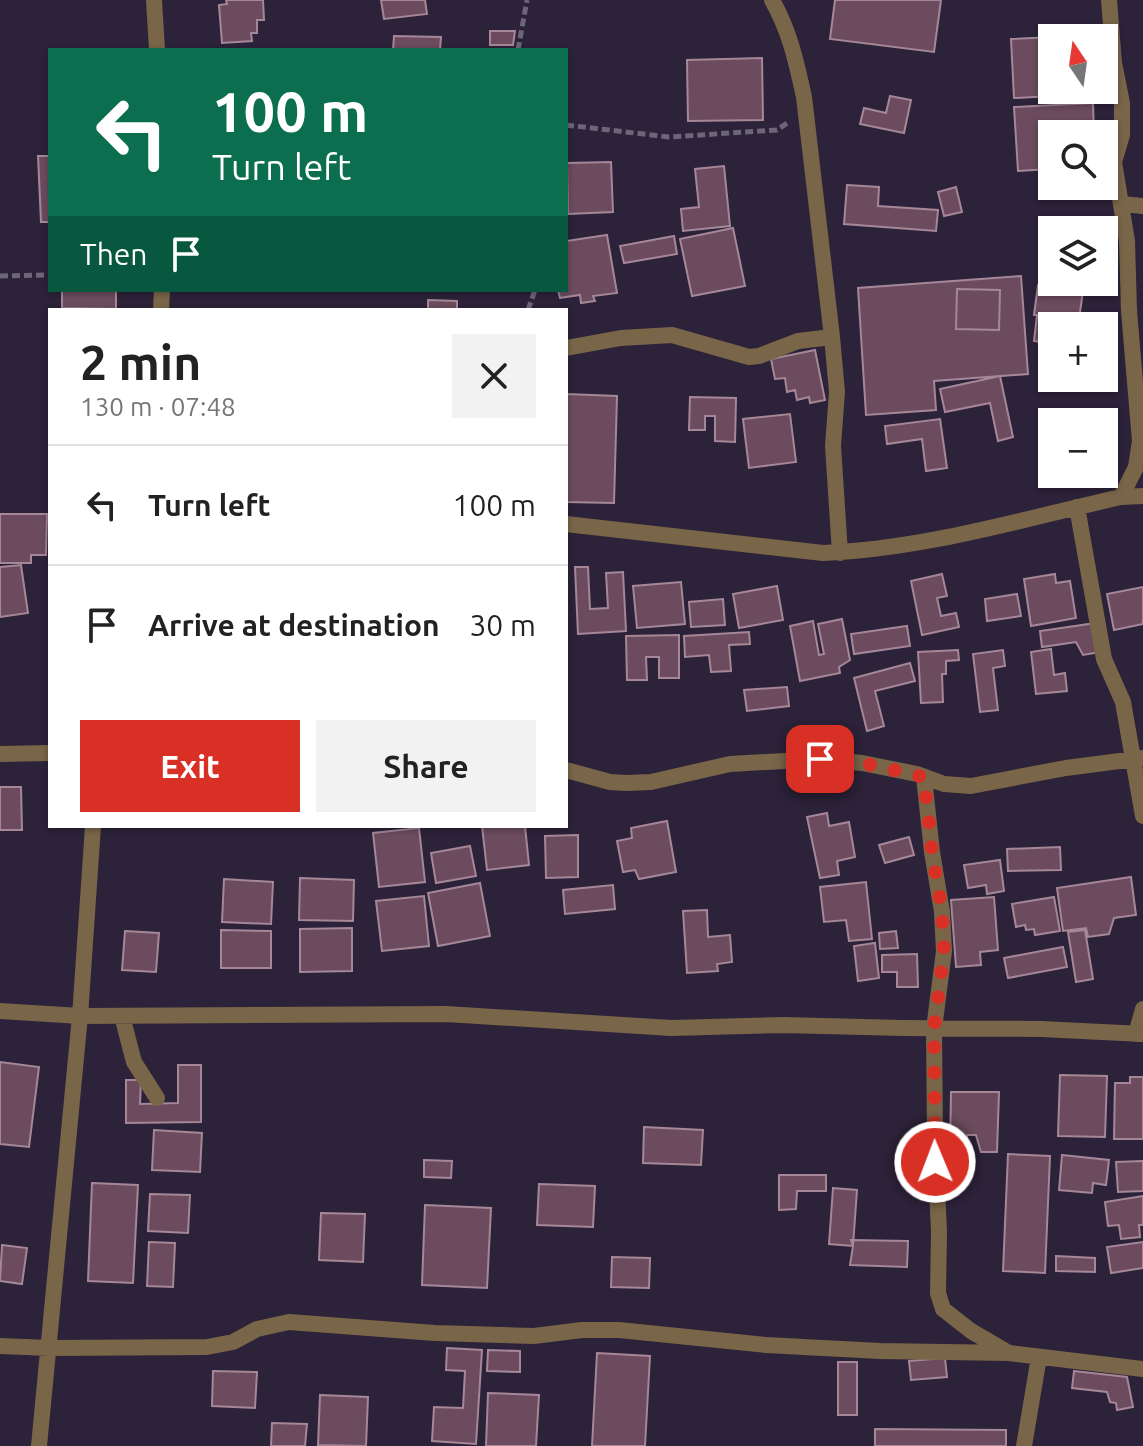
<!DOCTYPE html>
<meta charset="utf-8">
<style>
:root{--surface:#fff;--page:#f2f2f2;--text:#222;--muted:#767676;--line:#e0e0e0;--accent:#d93025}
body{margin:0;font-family:Ubuntu,sans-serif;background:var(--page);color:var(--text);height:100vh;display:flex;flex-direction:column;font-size:30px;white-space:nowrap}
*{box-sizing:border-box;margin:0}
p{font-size:26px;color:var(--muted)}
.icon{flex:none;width:44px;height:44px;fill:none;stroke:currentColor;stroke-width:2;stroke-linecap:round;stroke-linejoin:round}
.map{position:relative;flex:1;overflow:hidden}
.drawer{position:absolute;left:48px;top:308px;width:520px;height:520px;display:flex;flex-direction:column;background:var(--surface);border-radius:0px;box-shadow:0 2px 6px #0004}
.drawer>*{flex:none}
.banner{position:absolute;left:48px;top:48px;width:520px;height:244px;border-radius:0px;box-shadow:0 2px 6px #0004;background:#0b6e4f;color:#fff;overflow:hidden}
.needle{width:52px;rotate:347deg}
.fabs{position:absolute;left:1038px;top:24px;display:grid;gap:16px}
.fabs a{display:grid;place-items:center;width:80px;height:80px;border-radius:0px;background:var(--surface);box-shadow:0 2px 6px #0004;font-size:40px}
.pin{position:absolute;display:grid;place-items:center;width:68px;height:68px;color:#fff;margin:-34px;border-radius:16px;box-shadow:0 4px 12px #0006}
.me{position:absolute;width:88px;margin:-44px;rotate:359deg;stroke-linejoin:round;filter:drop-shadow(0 0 6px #0008)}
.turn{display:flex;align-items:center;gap:28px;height:168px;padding:0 32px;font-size:36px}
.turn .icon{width:104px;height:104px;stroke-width:2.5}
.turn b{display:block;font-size:56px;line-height:68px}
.then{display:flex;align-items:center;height:76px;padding:0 32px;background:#0003;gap:16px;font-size:30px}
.round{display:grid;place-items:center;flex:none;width:84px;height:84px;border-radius:0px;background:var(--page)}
.head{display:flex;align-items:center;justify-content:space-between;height:136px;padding:0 32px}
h1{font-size:48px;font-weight:700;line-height:60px}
.primary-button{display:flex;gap:16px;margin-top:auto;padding:16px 32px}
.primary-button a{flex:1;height:92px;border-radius:0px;background:var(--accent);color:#fff;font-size:32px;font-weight:700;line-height:92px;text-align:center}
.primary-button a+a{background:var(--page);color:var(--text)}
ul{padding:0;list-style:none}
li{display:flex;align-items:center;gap:24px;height:120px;padding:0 32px;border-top:2px solid var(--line)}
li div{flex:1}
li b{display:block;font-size:30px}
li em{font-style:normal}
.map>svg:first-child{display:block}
.building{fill:#6b4b5d;stroke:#a58798;stroke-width:2}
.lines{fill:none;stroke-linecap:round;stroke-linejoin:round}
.path{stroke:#6d6579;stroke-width:5;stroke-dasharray:8 4;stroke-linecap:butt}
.minor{stroke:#796548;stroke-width:16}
.route{stroke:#d93025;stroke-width:14;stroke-dasharray:0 25.2}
</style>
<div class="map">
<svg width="1143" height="1446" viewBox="0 0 1143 1446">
<rect width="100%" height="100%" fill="#2c2239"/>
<path class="building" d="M226,0H263L264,20H257V33H251L252,41L222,43L219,5L227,4Z
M381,0H425L427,14L384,19Z
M835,0H941L934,52L830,39Z
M490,31H515L513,45H490Z
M394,36L441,37L440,50H393Z
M1075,36V38H1052V90H1071L1072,95L1014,98L1011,39Z
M762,58L763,120L688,121L687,60Z
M890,96L911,100L904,133L860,124L864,108L886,113Z
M1093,103L1094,134H1052V169L1018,171L1014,107Z
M38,156H50V222H41Z
M611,162L613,212L568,214L567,163Z
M724,166L730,226L683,231L681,209L699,207L695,169Z
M847,185L879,187L878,206L938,210L936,231L844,224Z
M956,187L962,212L944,216L938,192Z
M733,228L745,286L692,296L680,239Z
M607,235L617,293L593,296L595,301L581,303L580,295L560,298L558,290H566V241Z
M674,236L677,254L624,263L620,246Z
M1021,276L1028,374L934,381L936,410L866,415L858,288Z
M1038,285L1083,291L1078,326H1052V344L1034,341L1037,315H1034Z
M957,289L1000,290L999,330L956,329Z
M62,290H116V309L62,308Z
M428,300L457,301V310H428Z
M815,350L825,400L810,403L809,397L797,400L795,390L787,392L785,378L775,379L771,359Z
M1000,376L1013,437L998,441L990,403L945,412L940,389Z
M566,394L617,396L614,503L566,502Z
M690,397L736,398L735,442L715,441V416H705V430H689Z
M790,414L796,462L749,468L743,419Z
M940,419L947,468L926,471L922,439L887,444L885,426Z
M0,514H47L46,555H31V563H0Z
M21,565L28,613L0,617V567Z
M575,567H588L590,609L608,608L606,573L623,572L626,631L578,634Z
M942,574L947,596L937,598L941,616L956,613L959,627L922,635L911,581Z
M1055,574L1056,583L1070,581L1076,618L1031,626L1024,579Z
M681,582L685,624L637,628L633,586Z
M777,586L783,620L739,628L733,594Z
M1143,587V624L1114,630L1107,594Z
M1017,594L1021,616L987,621L985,599Z
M723,599L725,625L691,627L689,602Z
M842,619L850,660L839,667L840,673L800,681L790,626L813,621L819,655L824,654L818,624Z
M1096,623L1101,652L1083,655L1076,642L1042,647L1040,631Z
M907,626L910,646L854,654L851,634Z
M749,632L750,644L729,645L731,671L711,672L709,655L685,657L684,636Z
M679,635V678H659V657H646L647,680H627L626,636Z
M1051,649L1054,675L1065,673L1067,691L1036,694L1031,652Z
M958,650L959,660L946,661V674H942L943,702L921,703L918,652Z
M1003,650L1005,666L993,668L998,710L980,712L973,654Z
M910,663L915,681L875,691L884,726L867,731L854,678Z
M787,687L789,706L747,711L744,690Z
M0,787H21L22,830H0Z
M827,813L829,826L849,822L855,857L837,861L839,875L820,878L807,817Z
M667,821L676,872L639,879L635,870L623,872L617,841L632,838L631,828Z
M482,826H525L529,865L487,870Z
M419,828L425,882L379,887L373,833Z
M578,835V877L546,878L545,836Z
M909,837L914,855L885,863L879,845Z
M470,846L476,876L436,883L431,853Z
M1060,847L1061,870L1008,871L1007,849Z
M1000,860L1004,891L987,894L986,885L968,888L964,865Z
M1131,877L1136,915L1114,918L1109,934L1088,937L1086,928L1063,931L1057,888Z
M300,878L354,880L353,921L299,920Z
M224,879L273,882L271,924L222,922Z
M866,882L872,939L849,941L846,920L824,922L820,887Z
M480,883L490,936L438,946L428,893Z
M613,885L615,909L565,914L563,890Z
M424,896L429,946L382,951L376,901Z
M994,897L998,950L980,952L981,965L956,967L951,900Z
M1054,897L1060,931L1035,935L1034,929L1026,930L1025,925L1016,927L1012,904Z
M707,910L708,937L730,935L732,962L717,964L718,971L687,973L683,911Z
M352,928V971L300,972V929Z
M221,930L271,931V968H221Z
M1085,930L1093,979L1076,982L1068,932Z
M125,931L159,933L156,972L122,970Z
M896,931L898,948L880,949L879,933Z
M875,943L879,978L858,981L854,946Z
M1063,947L1067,967L1008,978L1004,958Z
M917,954L918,987H897V972H882V955Z
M0,1062L39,1067L29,1147L0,1144Z
M178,1065H201V1122L126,1123V1080H141L140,1104L178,1103Z
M1060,1075L1107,1076L1105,1137L1058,1136Z
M1130,1077H1143V1139H1114L1115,1083H1130Z
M951,1092H999L997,1152H981L976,1135H967V1150H950Z
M644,1127L703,1130L701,1165L643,1163Z
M154,1130L202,1133L200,1172L152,1170Z
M1008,1154L1050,1156L1045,1273L1003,1271Z
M1062,1155L1109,1160L1106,1185L1093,1183L1092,1193L1059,1190Z
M424,1160L452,1161L451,1178L424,1177Z
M1143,1161V1191L1118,1192L1116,1162Z
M779,1175H826V1191H797L796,1209L779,1210Z
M92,1183L138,1185L133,1283L88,1281Z
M539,1184L595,1186L593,1227L537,1225Z
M833,1188L857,1190L853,1246L829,1244Z
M150,1194L190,1195L188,1233L148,1231Z
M1143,1196V1225H1139L1140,1237L1121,1239L1119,1225L1108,1226L1105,1202Z
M425,1205L491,1208L487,1288L422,1285Z
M321,1213L365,1214L363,1262L319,1260Z
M851,1240L908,1241L907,1267L850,1265L853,1246Z
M149,1242L175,1243L173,1287L147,1286Z
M1143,1242V1268L1111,1273L1107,1247Z
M2,1245L27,1248L22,1284L0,1281Z
M1056,1256L1095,1258V1272L1056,1271Z
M612,1257L650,1258L649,1288L611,1287Z
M447,1348L482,1350L476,1444L432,1441L434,1407L463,1408L465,1371L446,1370Z
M488,1350L520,1351V1372L487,1371Z
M597,1353L650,1356L645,1446H592Z
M945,1358L947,1377L911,1380L909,1361Z
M838,1362H857V1415H838Z
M213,1371L257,1372L255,1408L212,1406Z
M1074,1371L1127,1377L1133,1407L1117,1410L1116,1403L1110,1402L1107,1392L1072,1388Z
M488,1393L539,1395L536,1446H486Z
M320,1395L368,1397L366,1446L318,1445Z
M272,1423L307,1424L305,1446H271Z
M875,1429L1006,1430V1446H875Z"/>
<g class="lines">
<path class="path" d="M518,50L527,0
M566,125L669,137L777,130L790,121
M0,276L50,275
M528,310L535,290"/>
<path class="minor" d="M154,0L157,50
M772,0C790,32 796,61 804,97L832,337L837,392L833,446L840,553
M1109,0L1114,63L1122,103V135L1114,162L1127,241L1129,311L1140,441L1136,467L1121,497
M1122,204L1143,206
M161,310L162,290
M566,348L621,338L672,335L749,357L759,356L798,341L832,337
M1077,507L1104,659L1123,702L1143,816
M566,524L823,553C924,549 1023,519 1121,497L1143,496
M0,754L50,753
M566,770L610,782L626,783L651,782L730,764L820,759L862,763L917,774L944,784L971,786L1066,768L1143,758
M924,777L932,852L942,912L944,951L934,1029L935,1139L939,1233L938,1293L943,1309L971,1331L1007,1352
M0,1011L80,1016L446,1014L671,1028L784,1025L902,1028L1041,1029L1143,1034
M122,1016L134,1062L157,1098
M1136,1034L1143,1009
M0,1346L49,1348L207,1347L233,1342L257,1329L289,1322L435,1333L534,1336L582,1330H619L766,1345L880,1351L1009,1353L1143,1369
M39,1446L80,1016L93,826
M1024,1446L1039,1357"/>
</g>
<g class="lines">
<path class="route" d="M820,759L862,763L924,777L932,852L942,912L944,951L934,1029L935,1162"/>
</g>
</svg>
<div class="fabs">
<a><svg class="needle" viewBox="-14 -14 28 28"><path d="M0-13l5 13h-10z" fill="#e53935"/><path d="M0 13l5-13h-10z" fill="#767676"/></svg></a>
<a><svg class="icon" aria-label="search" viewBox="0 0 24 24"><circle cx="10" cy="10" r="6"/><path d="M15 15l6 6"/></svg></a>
<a><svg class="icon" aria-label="layers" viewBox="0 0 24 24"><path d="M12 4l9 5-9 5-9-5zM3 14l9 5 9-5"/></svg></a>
<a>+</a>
<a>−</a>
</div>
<div class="pin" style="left:820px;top:759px;background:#d93025"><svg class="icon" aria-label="arrive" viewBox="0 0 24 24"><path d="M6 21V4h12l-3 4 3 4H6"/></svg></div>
<svg class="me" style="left:935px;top:1162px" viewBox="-20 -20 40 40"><circle r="17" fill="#d93025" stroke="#fff" stroke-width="3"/><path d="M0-11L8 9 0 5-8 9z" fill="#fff"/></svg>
<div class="banner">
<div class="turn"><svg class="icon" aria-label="left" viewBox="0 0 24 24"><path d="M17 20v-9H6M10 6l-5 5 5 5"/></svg><div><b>100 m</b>Turn left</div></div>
<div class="then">Then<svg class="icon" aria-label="arrive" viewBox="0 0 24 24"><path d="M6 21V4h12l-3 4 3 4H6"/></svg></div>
</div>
<section class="drawer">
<div class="head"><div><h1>2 min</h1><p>130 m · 07:48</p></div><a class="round"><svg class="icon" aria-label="close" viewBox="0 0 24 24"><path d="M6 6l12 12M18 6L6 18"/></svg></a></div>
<ul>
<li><svg class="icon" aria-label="left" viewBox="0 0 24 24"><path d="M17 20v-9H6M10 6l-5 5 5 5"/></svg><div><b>Turn left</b></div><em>100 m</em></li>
<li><svg class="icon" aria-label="arrive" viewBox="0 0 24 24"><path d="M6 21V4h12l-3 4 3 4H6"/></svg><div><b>Arrive at destination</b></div><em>30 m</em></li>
</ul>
<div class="primary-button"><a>Exit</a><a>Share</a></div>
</section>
</div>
